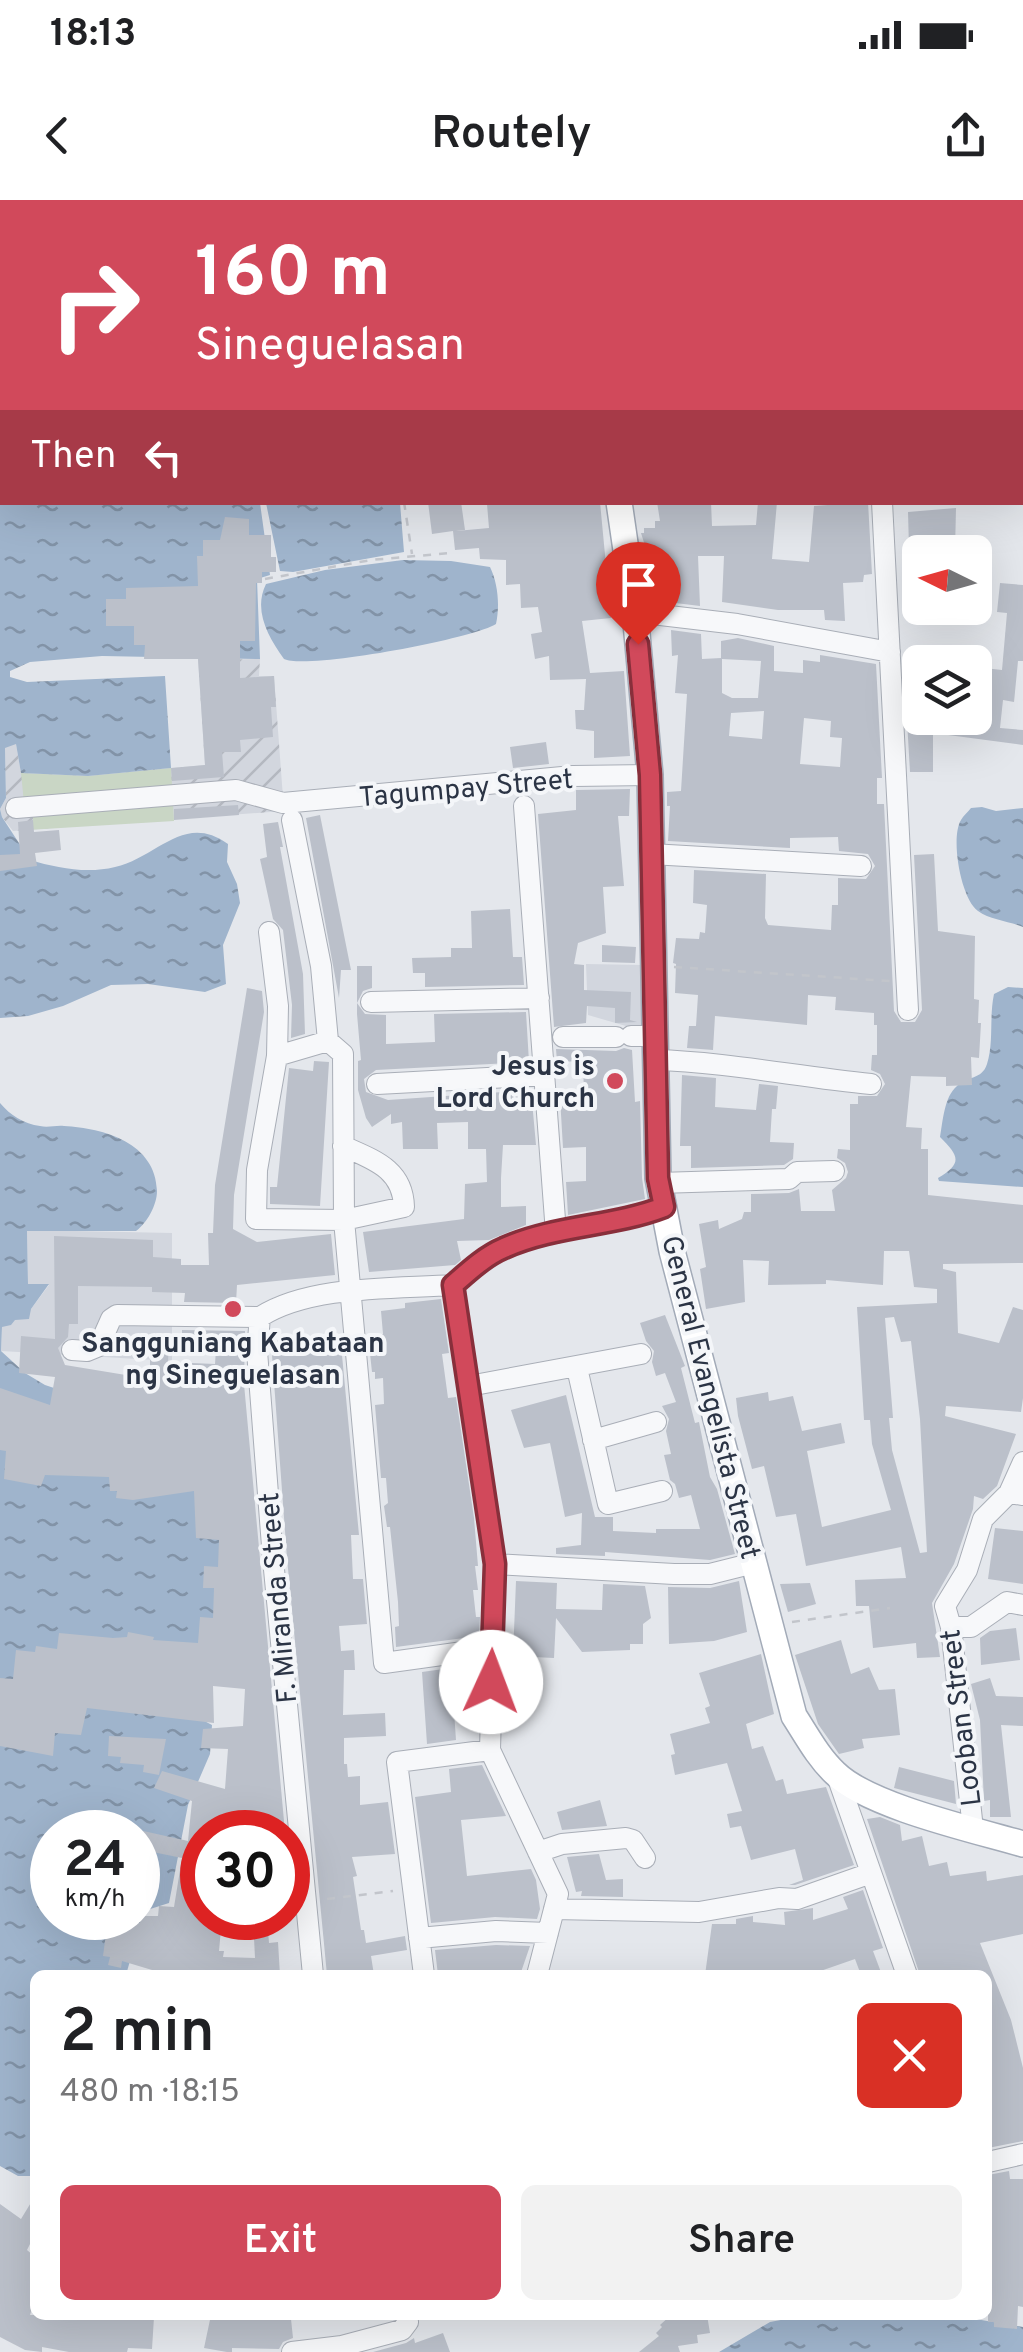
<!DOCTYPE html>
<meta charset="utf-8">
<style>
:root{--surface:#fff;--page:#f2f2f2;--text:#202124;--muted:#757577;--accent:#d1495b}
body{margin:0;font-family:Overpass,sans-serif;background:var(--page);color:var(--text);height:100vh;display:flex;flex-direction:column;font-size:38px;white-space:nowrap}
*{box-sizing:border-box;margin:0}
p{font-size:32px;color:var(--muted)}
.icon{flex:none;width:55px;height:55px;fill:none;stroke:currentColor;stroke-width:2;stroke-linecap:round;stroke-linejoin:round}
.map{position:relative;flex:1;overflow:hidden}
.drawer{position:absolute;left:30px;top:1770px;width:962px;height:350px;display:flex;flex-direction:column;background:var(--surface);border-radius:15px;box-shadow:0 10px 40px #0002}
.drawer>*{flex:none}
.top-card{position:absolute;left:0px;top:0px;width:1025px;height:305px;box-shadow:0 10px 40px #0002;background:#d1495b;color:#fff;overflow:hidden}
.needle{width:65px;rotate:275deg}
.controls{position:absolute;left:902px;top:335px;display:grid;gap:20px}
.controls a{display:grid;place-items:center;width:90px;height:90px;border-radius:15px;background:var(--surface);box-shadow:0 10px 40px #0002;font-size:50px}
.speed{position:absolute;left:30px;top:1610px;display:flex;gap:20px;font-size:50px;font-weight:700;text-align:center}
.speed>*{display:grid;place-content:center;width:130px;height:130px;border-radius:50%;background:var(--surface);box-shadow:0 10px 40px #0002;line-height:1}
.speed small{font-size:25px;font-weight:400}
.speed .limit{border:15px solid #d22;background:#fff;color:#111}
.pin{position:absolute;display:grid;place-items:center;width:85px;height:85px;color:#fff;margin:-102px -42px;border-radius:50% 50% 50% 0;rotate:-45deg;box-shadow:0 0 10px #0007}
.pin .icon{rotate:45deg}
.me{position:absolute;width:110px;margin:-55px;rotate:2deg;stroke-linejoin:round;filter:drop-shadow(0 0 8px #0008)}
.turn{display:flex;align-items:center;gap:35px;height:210px;padding:0 30px;font-size:45px}
.turn .icon{width:130px;height:130px;stroke-width:2.5}
.turn b{display:block;font-size:70px;line-height:85px}
.then{display:flex;align-items:center;height:95px;padding:0 30px;background:#0003;gap:20px;font-size:38px}
.round{display:grid;place-items:center;flex:none;width:105px;height:105px;border-radius:15px;background:var(--page)}
.summary{display:flex;align-items:center;justify-content:space-between;height:170px;padding:0 30px}
h1{font-size:60px;font-weight:600;line-height:75px}
.cta{display:flex;gap:20px;margin-top:auto;padding:20px 30px}
.cta a{flex:1;height:115px;border-radius:15px;background:var(--accent);color:#fff;font-size:40px;font-weight:600;line-height:115px;text-align:center}
.cta a+a{background:var(--page);color:var(--text)}
.status{display:flex;justify-content:space-between;align-items:center;height:70px;padding:0 50px;background:var(--surface);direction:ltr}
.status svg{height:28px;fill:currentColor}
header{display:flex;justify-content:space-between;align-items:center;height:130px;padding:0 30px;background:var(--surface);font-size:45px;font-weight:600}
.map>svg:first-child{display:block}
.built{fill:#d2d6de}
.industrial{fill:url(#industrial-furrows)}
.grass{fill:#c9d6c5}
.water{fill:url(#water-ripples);fill-rule:evenodd}
.building{fill:#bbc0ca;fill-rule:evenodd}
.lines{fill:none;stroke-linecap:round;stroke-linejoin:round}
.minor-casing{stroke:#a9aeb7;stroke-width:22}
.major-casing{stroke:#a3abb8;stroke-width:28}
.path{stroke:#c2c5cb;stroke-width:2.5;stroke-dasharray:8 8;stroke-linecap:butt}
.minor{stroke:#f7f8fa;stroke-width:20}
.major{stroke:#fff;stroke-width:25}
.route-casing{stroke:#882f3b;stroke-width:25}
.route{stroke:#d1495b;stroke-width:18}
.poi-dot{fill:#d1495b;stroke:#f4f6f9;stroke-width:4}
.labels{text-anchor:middle;stroke-width:8;stroke-linejoin:round;paint-order:stroke}
.street-label{font-size:28px;fill:#2b3445;stroke:#f4f6f9}
.poi-label{font-size:28px;font-weight:bold;fill:#2b3445;stroke:#f4f6f9;text-anchor:end}
</style>
<div class="status"><b>18:13</b><svg viewBox="0 0 49 12"><path d="M0 12V9h3v3zM5 12V6h3v6zM10 12V3h3v9zM15 12V0h3v12zM26 1h20v11H26zM47 4h2v5h-2z"/></svg></div>
<header><svg class="icon" aria-label="back" viewBox="0 0 24 24"><path d="M15 5l-7 7 7 7"/></svg>Routely<svg class="icon" aria-label="share" viewBox="0 0 24 24"><path d="M12 15V3M7 8l5-5 5 5M5 13v7h14v-7"/></svg></header>
<div class="map">
<svg width="1023" height="2152" viewBox="0 0 1023 2152">
<defs>
<pattern id="industrial-furrows" width="10" height="10" patternUnits="userSpaceOnUse" patternTransform="scale(2.5)"><rect width="10" height="10" fill="#d2d6de"/><path d="M-1 1l2-2M0 10L10 0M9 11l2-2" fill="none" stroke="#b4b8c0"/></pattern>
<pattern id="water-ripples" width="26" height="14" patternUnits="userSpaceOnUse" patternTransform="scale(2.5)"><rect width="26" height="14" fill="#9fb4cc"/><path d="M2 4q2-2 4 0t4 0M15 11q2-2 4 0t4 0" fill="none" stroke="#8293a7"/></pattern>
</defs>
<rect width="100%" height="100%" fill="#e4e7ec"/>
<path class="built" d="M586,764L642,765L643,831L588,815Z
M27,1030L172,1033V1161L1,1151L2,1126L31,1109L49,1085L28,1084Z"/>
<path class="industrial" d="M260,459L259,476H274L284,611L13,631L2,617L0,609L6,598L5,547L10,544H16L21,573L88,576L205,565L198,460Z"/>
<path class="grass" d="M171,568L174,621L28,630L33,622V613H25L21,573L88,576Z"/>
<path class="water" d="M0,200L2,302L260,303L270,375L257,379L260,459L102,456L30,462L10,471V477L27,482L165,476L171,568L88,576L21,573L16,544L5,548L6,598L0,609L2,617L30,660C57,668 87,674 115,667C158,657 184,612 228,644L227,662L237,684L240,703L223,745L226,784L205,792L148,784L111,785L63,806L28,816L0,818Z
M266,303H400L404,352L293,372L280,371Z
M403,360L451,361L490,367C498,383 500,406 496,424C472,439 307,470 284,459C268,437 253,410 266,384L325,370Z
M982,607L996,611L1023,608V727C1009,721 990,720 978,711C961,699 950,638 961,620C963,616 968,612 971,608Z
M1008,787L1023,788V987L939,981L938,978C963,963 959,956 940,937C943,921 944,897 957,886C967,876 982,880 987,864C994,842 989,817 994,794Z
M0,903C10,915 24,924 40,926C48,928 56,925 64,926C104,928 156,943 157,991C157,1005 147,1023 136,1031H27L28,1084H49L31,1109L29,1119L15,1120L11,1125L2,1127L1,1151L25,1173L45,1185L69,1193L163,1243L231,1335L193,1515L212,1525L210,1554L188,1605L169,1703L144,1711L126,1775H35V1976H18L0,1966ZM52,1632H138V1718H52Z
M807,2115H952L1023,2127V2152H719L770,2122Z"/>
<path class="building" d="M428,302H461L465,330L456,331L489,328L487,304L600,302L611,418L582,421L590,473L624,471L630,556L594,558V531L576,529L575,510H584L586,479L550,480L549,456L535,459L531,434L542,432L538,407L521,408L520,384L506,385V360L480,359L479,348L455,350L453,331L432,334Z
M657,302H711L712,326L756,325L758,302H777L772,359L809,362L814,306L868,302L872,374L864,375L863,382L843,383L845,421L825,420L824,410H778L722,402L724,356H698L700,406L659,401L660,384L649,385L648,355L641,333H644V328H655V321H660Z
M956,308L955,352H940V347L909,348L908,312Z
M225,317L249,319V335H271V357H276V372H262V383H256L255,441H240V478L274,476L276,507H271L273,537L240,540L241,552H222L224,577L172,581L171,568L205,565L198,459H144L145,445H134V426H106V399H126V388L198,386L197,356H203V340H220Z
M1000,383L1023,385V461H1018L1014,502L1003,500L1000,528L1023,530V545L933,533V572H910L904,469H919V518H975V467L1002,470L1007,413L997,412Z
M671,430L701,434L702,459L721,458V441L738,438L774,446V471L803,473V460L820,462V455L876,464L882,578H877V604H884L894,811L901,822H915L922,810L914,655L934,654L938,731L975,736L974,799L979,800L978,823H981L979,858L971,857L972,885L946,886V877L911,876L906,927L922,928L921,949H928V995L1023,1005V1063L943,1064V1069L956,1072L958,1133L999,1143L1013,1107L1023,1110V1198L1021,1212L946,1206L945,1216L1016,1234L997,1286L983,1299L974,1296L973,1309L954,1364L932,1403L940,1457L917,1458L916,1443L873,1448L869,1406H856L855,1380L906,1378L901,1347L806,1366L796,1314L776,1317L764,1266L752,1269L738,1216L736,1198L768,1192L769,1201L793,1196L802,1231L841,1223L845,1243L807,1251L822,1327L891,1310L872,1244L870,1220H864L857,1107L937,1103V1089L914,1087L909,1051H884L883,1085L826,1080V1084L768,1085L769,1061L743,1060L745,1102L706,1109L700,1069L706,1067L699,1024L718,1020L719,1029L742,1019L744,1012H751V994L789,993L799,989L801,1011H835L832,990L846,978L848,972L845,963L837,958L838,949L850,950V904H858V896H877L885,884L880,874L871,870L872,855H877V825H874V813L835,810L836,797L808,795L807,825L715,816L713,850L687,848L689,826H696L698,795L675,793L676,764L673,763L676,738L699,739L700,732L705,733L707,705L693,703L694,670L766,674L765,718L768,725L831,730L832,705H838V678L866,679L875,666L868,654L839,651L838,637L790,638V648L668,641L670,606H667V592L681,591L687,494L675,493L678,455L672,456ZM722,459L761,461L758,498H732L722,493ZM764,511L762,539L729,536L731,513ZM804,518L831,521L830,537L842,538L840,567L800,564ZM894,1117L901,1142L911,1141L920,1219L927,1352L920,1353L892,1250L889,1218H893L885,1118Z
M546,542L549,564L513,568L510,547Z
M630,589L629,616H618L624,686L603,687L606,733L578,743L574,764L584,765V790L631,792L630,820L637,822L615,823V808L587,806L586,823L554,827L538,614L576,610V590Z
M238,605L239,615L174,620V609Z
M320,615L351,770H341L339,798L306,618Z
M33,620L34,632L59,630L61,650L35,653L37,666L0,671V655L20,654L18,622Z
M278,622L283,647H280L303,774L305,834L291,838L292,805L283,730L273,719L260,659L267,657L263,624Z
M510,709L513,757H522L524,785L425,787V773H413L412,758L451,757V748H472L471,711Z
M602,745L636,747L635,763L602,762Z
M357,766H372V788L363,791L357,803L365,814L386,815V844L435,842L434,814L526,812L529,862L376,870L364,879L366,892L388,900L531,890L536,945H503L501,978V1007L526,1006V1025L489,1040L457,1041L461,1060L455,1065L369,1072L363,1032L464,1019L465,984L487,982L486,949H468V922L437,923L438,949H403L402,922L391,924V914L372,927L366,918L358,890V861L361,860L357,814Z
M247,788L262,791L264,812L234,995L233,1029L257,1042L331,1034L335,1075L237,1085L236,1103L184,1102L185,1093L152,1092V1087L78,1086V1124H69L68,1137L58,1148L65,1165L144,1178V1174L150,1175V1139H169L168,1162L215,1164L217,1135H182V1130L245,1131L244,1184L285,1632H253L226,1627L225,1632H202V1718H218L216,1729H221L219,1751H224L223,1757L255,1758L253,1718H267L269,1743L278,1742L280,1775H151L152,1770L122,1761L121,1768L108,1765L110,1757L103,1756L108,1719L140,1723L141,1716H158L159,1706L174,1707L182,1658L138,1649L139,1630L188,1641L192,1601L154,1588L162,1571L225,1589L228,1549L201,1548L203,1529L243,1526L245,1489L213,1486L214,1523L87,1508L81,1535L55,1533L53,1556L0,1546V1478L13,1479L16,1450L35,1452L36,1446L57,1449L59,1433L113,1438L127,1437L128,1432L154,1437L153,1440L198,1443L200,1417L213,1418L214,1388H203L204,1366L218,1367L219,1340L196,1338L194,1291L133,1300L116,1298L117,1291H110L109,1277L45,1275L41,1286L4,1279L6,1251L0,1250V1188L50,1205L55,1177L19,1173L21,1136L55,1139L54,1036L153,1040V1057L181,1059V1065H209L208,1033H213L215,985Z
M624,848L632,850L635,902L640,901L642,978L645,999L568,1015L566,982L586,981V947L563,948L560,897L584,893L583,861L557,862L556,849L616,851Z
M314,861L329,862L320,1006L270,1004V987H277L289,868L313,871Z
M682,875L716,878L715,907L756,910L759,884L778,886L776,909H772L770,942L794,943L793,959L784,965L691,968V946H680Z
M441,1099L449,1153L442,1154L448,1198L456,1197L474,1318L478,1366H475L478,1390H473L476,1417H480L479,1436L396,1447L395,1427L399,1426L398,1402L390,1327H387L384,1306L388,1303L386,1278H381L375,1205L384,1204L383,1178L375,1179V1172H372L368,1135L383,1134L381,1111L405,1108V1103Z
M665,1115L685,1166L681,1168L695,1223L699,1222L710,1277L717,1289L735,1354L710,1360L605,1352V1356L556,1354V1348L581,1345L582,1313L565,1317L550,1243L524,1248L511,1210L566,1195L595,1317H613V1331L656,1333V1329H700L691,1295L679,1298L675,1284L670,1280L664,1255L671,1254L666,1231L669,1219L662,1206L676,1202L665,1173L656,1176L652,1162L654,1151L646,1141L640,1123Z
M340,1134L359,1335H351L353,1379H363L367,1424L339,1426L341,1451L354,1450L355,1470H344L343,1515L385,1513L386,1536L344,1538V1564H347L348,1577L360,1576V1605L388,1602L395,1654L352,1657L357,1676L353,1677L361,1730H364L366,1743L405,1736L407,1750L371,1756L374,1775H327L287,1358L272,1155L279,1154L277,1138Z
M995,1328L1023,1331V1384L988,1379Z
M516,1381L557,1383L556,1409L602,1410L603,1384L645,1386L651,1418L643,1424V1444H630V1450L582,1452L556,1418L554,1458L513,1456Z
M739,1381L747,1432L714,1441L669,1444L668,1387L710,1388Z
M810,1383L816,1404L788,1412L780,1384Z
M1016,1428L1020,1460L981,1465L980,1438L990,1431Z
M841,1440L851,1474L869,1467L879,1490L895,1489L900,1535L862,1539L864,1548L839,1554L818,1524L795,1455Z
M761,1454L774,1514L746,1524L752,1549L763,1546L776,1581L783,1579L787,1594L826,1587L854,1665L795,1685H789L803,1680L795,1649L751,1660L741,1626L730,1628L727,1614L742,1611L727,1563L675,1575L671,1555L675,1554L670,1534L710,1523L705,1508L710,1506L699,1473Z
M479,1464L478,1482H452L456,1540L427,1544L422,1472Z
M990,1478L996,1496L1023,1497V1526L1001,1525L1011,1617H990V1600L984,1601L980,1520L971,1484Z
M109,1536L166,1539L159,1575L143,1572L144,1565L120,1563L121,1557L108,1556Z
M482,1565L506,1616L461,1620L467,1676L531,1669L536,1680L540,1709L537,1719L495,1717L431,1723L415,1597L451,1592L449,1569Z
M899,1567L954,1581L956,1604L894,1588Z
M600,1600L607,1626L562,1630L557,1612Z
M880,1617L900,1625L902,1641L922,1636L929,1666L947,1662L950,1676L986,1671L987,1681L1023,1675V1734L980,1743L1011,1820L1023,1868V1941L988,1948V1775H920L867,1619Z
M599,1654L606,1680L623,1679V1697L581,1696L582,1691L576,1692L567,1657Z
M863,1690L883,1748L873,1751L882,1775H861L855,1759L809,1775H705L712,1724H736V1719L753,1716V1722L785,1725L784,1712L813,1708V1720L848,1709L843,1697Z
M496,1745L530,1746L520,1775H438L435,1750Z
M1009,1971L1010,1979H1023V2107L1018,2106L1017,2129L994,2127V2122H988V1975Z
M35,1996V2034L27,2050L35,2057V2098L30,2115H78L110,2120V2115L154,2117L152,2149L128,2148L127,2152H69L42,2147V2152L25,2150L0,2137V2004L21,2019Z
M211,2115L240,2120V2116L261,2115H274L275,2120L291,2119L293,2138L283,2142L279,2149L232,2148V2152H227L204,2148Z
M671,2115H707L710,2133L697,2135L698,2143L678,2146L680,2152H639L659,2136L656,2133L662,2127L660,2125Z
M443,2133L450,2152H373L406,2143L414,2138L415,2143Z"/>
<g class="lines">
<g class="minor-casing">
<path id="minor" d="M864,0V2
M882,302L908,810
M635,412L737,424L890,452
M524,606L556,1033
M16,608L236,590L283,603L573,576L650,575
M292,620L321,766L328,841L343,854L344,1020L384,1463L492,1448
M651,654L861,666
M269,732L278,806L277,856
M371,802L539,798
M631,836H654
M563,837H616
M328,841L277,856L257,970L256,1019L344,1020L404,1007C403,969 374,960 343,946
M655,860C727,862 798,877 871,884
M377,884L545,875
M659,983L789,979L797,972L834,971
M453,1085L495,1364L490,1550L558,1694L537,1775
M453,1085C469,1071 485,1056 504,1048C555,1025 612,1027 664,1007
M72,1150L87,1151L99,1146L111,1119L117,1115L260,1117
M577,1168L608,1304L662,1291
M469,1186L641,1154
M593,1240L656,1222
M1009,1293L1023,1262
M495,1364L674,1374H710L754,1363
M951,1427H971L1007,1402L1023,1405
M837,1576L907,1775
M973,1629L951,1427L945,1406L967,1370L983,1319L1009,1293L1023,1295
M538,1652L562,1644L626,1638L633,1640L645,1658
M554,1709L699,1712L779,1698L797,1699L871,1673
M419,1738L496,1731L548,1733
M313,1775L273,1359L257,1151L260,1117C310,1085 394,1089 453,1085
M424,1775L397,1562L490,1550
M988,1962L1023,1954
M292,2152L342,2146L402,2130L408,2122L406,2115"/>
</g>
<g class="major-casing">
<path id="major" d="M576,0V2
M619,302L635,412L650,575L658,978L672,1051L794,1516C807,1536 818,1557 835,1573C868,1606 975,1630 1023,1644"/>
</g>
<path class="path" d="M404,302L412,354
M265,379L371,360L450,353
M674,767L890,781
M792,1422L890,1408
M327,1699L393,1691"/>
<use href="#minor" class="minor"/>
<use href="#major" class="major"/>
</g>
<g class="lines">
<g class="route-casing">
<path id="route" d="M491,1482L495,1364L453,1085C469,1071 485,1056 504,1048C555,1025 612,1027 664,1007L658,978L650,575L638,444"/>
</g>
<use href="#route" class="route"/>
</g>
<g class="poi-dot">
<circle cx="615" cy="881" r="10"/>
<circle cx="233" cy="1109" r="10"/>
</g>
<g class="labels">
<g class="street-label">
<text transform="translate(466 587) rotate(-5)" y="10">Tagumpay Street</text>
<text transform="translate(712 1197) rotate(76)" y="10">General Evangelista Street</text>
<text transform="translate(277 1398) rotate(-95)" y="10">F. Miranda Street</text>
<text transform="translate(960 1518) rotate(-97)" y="10">Looban Street</text>
</g>
<g class="poi-label">
<text x="595" y="875">Jesus is<tspan x="595" dy="32">Lord Church</tspan></text>
<text x="233" y="1152" text-anchor="middle">Sangguniang Kabataan<tspan x="233" dy="32">ng Sineguelasan</tspan></text>
</g>
</g>
</svg>
<div class="controls">
<a><svg class="needle" viewBox="-14 -14 28 28"><path d="M0-13l5 13h-10z" fill="#e53935"/><path d="M0 13l5-13h-10z" fill="#757577"/></svg></a>
<a><svg class="icon" aria-label="layers" viewBox="0 0 24 24"><path d="M12 4l9 5-9 5-9-5zM3 14l9 5 9-5"/></svg></a>
</div>
<div class="speed"><div>24<small>km/h</small></div><div class="limit">30</div></div>
<div class="pin" style="left:638px;top:444px;background:#d93025"><svg class="icon" aria-label="arrive" viewBox="0 0 24 24"><path d="M6 21V4h12l-3 4 3 4H6"/></svg></div>
<svg class="me" style="left:491px;top:1482px" viewBox="-20 -20 40 40"><circle r="19" fill="#fff"/><path d="M0-13L10 11 0 6-10 11z" fill="#d1495b"/></svg>
<div class="top-card">
<div class="turn"><svg class="icon" aria-label="right" viewBox="0 0 24 24"><path d="M7 20v-9h11M14 6l5 5-5 5"/></svg><div><b>160 m</b>Sineguelasan</div></div>
<div class="then">Then<svg class="icon" aria-label="left" viewBox="0 0 24 24"><path d="M17 20v-9H6M10 6l-5 5 5 5"/></svg></div>
</div>
<section class="drawer">
<div class="summary"><div><h1>2 min</h1><p>480 m · 18:15</p></div><a class="round" style="background:#d93025;color:#fff"><svg class="icon" aria-label="close" viewBox="0 0 24 24"><path d="M6 6l12 12M18 6L6 18"/></svg></a></div>
<div class="cta"><a>Exit</a><a>Share</a></div>
</section>
</div>
